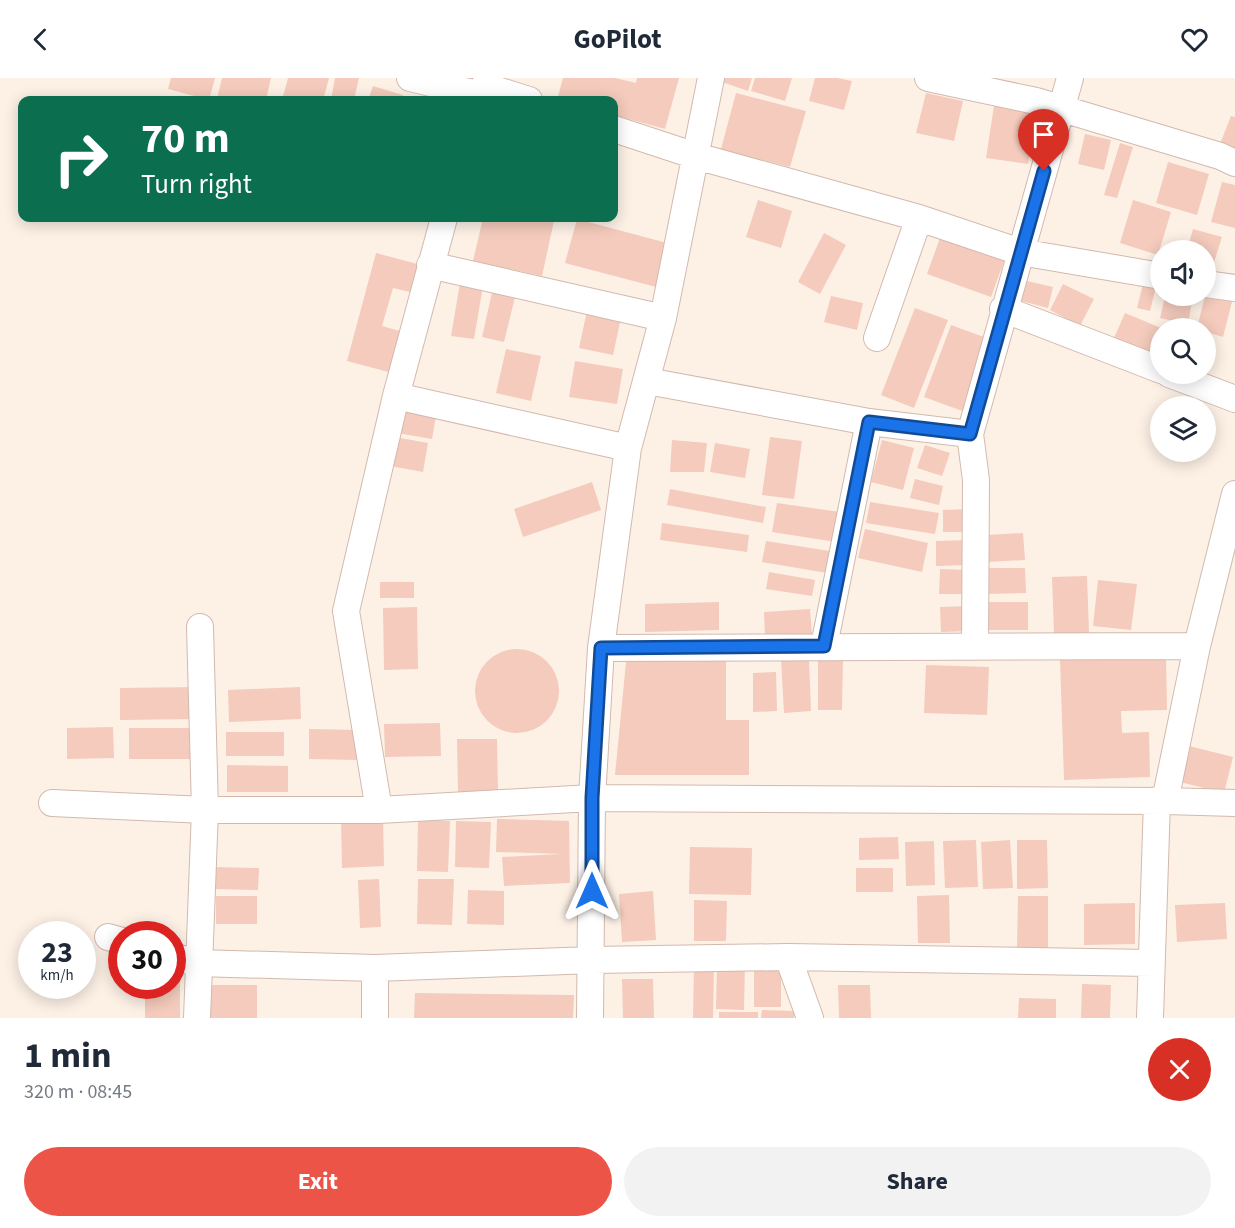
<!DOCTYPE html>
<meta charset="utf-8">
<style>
:root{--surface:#fff;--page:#f2f2f3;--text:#1f2937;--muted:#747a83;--accent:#ec5447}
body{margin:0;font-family:"Source Sans 3",sans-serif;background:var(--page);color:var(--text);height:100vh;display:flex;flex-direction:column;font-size:22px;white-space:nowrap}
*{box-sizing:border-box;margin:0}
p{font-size:20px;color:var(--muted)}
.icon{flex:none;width:33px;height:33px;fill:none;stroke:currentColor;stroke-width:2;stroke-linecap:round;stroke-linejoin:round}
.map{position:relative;height:940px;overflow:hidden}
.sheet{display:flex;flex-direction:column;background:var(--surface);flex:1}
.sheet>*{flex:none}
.banner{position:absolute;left:18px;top:18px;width:600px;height:126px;border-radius:12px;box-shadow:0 3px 15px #0003;background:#0b6e4f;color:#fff;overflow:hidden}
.buttons{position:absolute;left:1150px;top:162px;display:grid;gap:12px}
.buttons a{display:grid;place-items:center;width:66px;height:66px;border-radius:50%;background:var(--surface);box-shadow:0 3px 15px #0003;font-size:30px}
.speed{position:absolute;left:18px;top:843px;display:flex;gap:12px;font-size:30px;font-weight:700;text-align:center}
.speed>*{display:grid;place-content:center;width:78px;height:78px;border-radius:50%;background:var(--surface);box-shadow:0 3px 15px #0003;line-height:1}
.speed small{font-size:15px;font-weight:400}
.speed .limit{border:9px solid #d22;background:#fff;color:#111}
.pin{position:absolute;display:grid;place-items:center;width:51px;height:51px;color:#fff;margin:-62px -26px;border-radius:50% 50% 50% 0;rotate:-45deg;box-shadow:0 0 6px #0007}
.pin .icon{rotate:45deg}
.me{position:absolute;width:66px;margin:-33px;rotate:0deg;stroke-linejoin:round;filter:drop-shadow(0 0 4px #0008)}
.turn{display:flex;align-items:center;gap:21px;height:126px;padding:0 24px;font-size:27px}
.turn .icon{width:78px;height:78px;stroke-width:2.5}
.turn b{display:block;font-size:42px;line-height:51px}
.round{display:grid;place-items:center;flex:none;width:63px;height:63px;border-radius:32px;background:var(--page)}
.summary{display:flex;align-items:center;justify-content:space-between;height:102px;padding:0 24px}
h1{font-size:36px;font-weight:700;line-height:45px}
.cta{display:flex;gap:12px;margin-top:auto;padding:12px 24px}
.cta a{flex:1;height:69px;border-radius:36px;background:var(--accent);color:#fff;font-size:24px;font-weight:700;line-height:69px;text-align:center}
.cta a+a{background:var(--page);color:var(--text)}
header{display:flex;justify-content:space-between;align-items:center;height:78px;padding:0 24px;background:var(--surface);font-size:27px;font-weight:700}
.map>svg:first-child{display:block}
.building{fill:#f4cbbc}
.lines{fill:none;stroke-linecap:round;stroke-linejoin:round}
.minor-casing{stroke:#d2b9ae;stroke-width:28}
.minor{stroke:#fff;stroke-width:26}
.route-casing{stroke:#114b97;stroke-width:15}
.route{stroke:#1a73e8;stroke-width:10}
</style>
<header><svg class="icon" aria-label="back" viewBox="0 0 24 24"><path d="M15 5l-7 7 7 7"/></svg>GoPilot<svg class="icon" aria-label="heart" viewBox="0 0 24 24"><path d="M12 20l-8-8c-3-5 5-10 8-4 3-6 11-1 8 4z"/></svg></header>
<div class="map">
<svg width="1235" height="940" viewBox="0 0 1235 940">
<rect width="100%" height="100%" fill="#fdf1e6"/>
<path class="building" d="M171,0H215L209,22L168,11Z
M222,0H271L266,22L217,21Z
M288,0H329L323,22H282Z
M335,0H359L354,22H331Z
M563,0H615L636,5L637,0H679L665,51L614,37V22H557Z
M720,0H752L748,13L719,3Z
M755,0H792L785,23L751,13Z
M815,0H837L852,3L844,32L809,23Z
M373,8L403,17L401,22H368Z
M736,15L806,33L790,89L721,71Z
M926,15L963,23L954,63L916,55Z
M994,28L1036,34L1028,86L986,80Z
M1231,38L1235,39V71L1220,66Z
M1085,56L1111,62L1104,92L1078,86Z
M1120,65L1133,69L1117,120L1104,117Z
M1168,84L1209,96L1197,137L1156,125Z
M1222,104L1235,107V150L1211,144Z
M758,122L792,133L781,170L746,159Z
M1133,122L1171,134L1158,177L1120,165Z
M483,140H537L554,143L542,198L473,183Z
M577,141L671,166L660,210L565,185Z
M1193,151L1222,159L1211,194L1206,193V172H1187Z
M824,155L846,167L820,216L798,204Z
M940,160L1004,183L991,219L927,196Z
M376,175L421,187L414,215L393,210L382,248L403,254L392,295L347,283Z
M1023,202L1053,209L1048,230L1018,222Z
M460,205L483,208L474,261L451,258Z
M1063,206L1094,221L1080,248L1050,232Z
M1143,206L1156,209L1150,233L1137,230Z
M493,210L516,215L504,264L482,259Z
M831,218L863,225L857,252L824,244Z
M1165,218H1193L1188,246L1160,240Z
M1205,218L1233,220L1223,259L1206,254V250H1197Z
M588,228L622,235L613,277L579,270Z
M915,230L948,242L914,330L881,317Z
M1125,235L1161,250L1150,274L1114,260Z
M951,247L992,262L965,334L924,319Z
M506,271L541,278L531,323L496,315Z
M575,283L623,291L617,326L569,319Z
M401,332L436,338L432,361L397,355Z
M395,359L428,365L423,394L390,388Z
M770,359L802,363L794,421L762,417Z
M672,362L707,365L704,394H670Z
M882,362L914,370L903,412L871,404Z
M715,365L750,371L745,400L710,394Z
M925,367L950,375L942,398L917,390Z
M915,401L943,408L939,427L910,420Z
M592,404L601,432L523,459L514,431Z
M670,411L766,429L763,445L667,427Z
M870,424L939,435L935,456L866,445Z
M777,425L840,434L836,464L772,454Z
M970,431L971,454H943V432Z
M662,445L749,457L747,474L660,462Z
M865,451L928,465L922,494L858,480Z
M1023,455L1025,482L987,484L986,457Z
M970,462V487L936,488V463Z
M766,463L830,473L827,495L762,484Z
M984,490H1025L1026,515L984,516Z
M940,491L969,492L968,516H939Z
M769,494L815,502L812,518L766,511Z
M1087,498L1089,555L1054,556L1052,499Z
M1098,502L1137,506L1131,552L1093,548Z
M380,504H414V520H380Z
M719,524V552L645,554V526Z
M983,524H1028V552H982Z
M969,528L970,553L941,554L940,529Z
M417,529L418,591L384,592L383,530Z
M810,531L812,557L765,560L764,534Z
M475 613a42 42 0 1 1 84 0a42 42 0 1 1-84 0Z
M704,578H726V642H749V697H615L626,584Z
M1166,579L1167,632L1121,633L1122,655L1149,654L1150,699L1064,702L1060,581Z
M818,580H843L842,632H818Z
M809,581L811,633L784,635L781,582Z
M926,587L989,589L987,637L924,635Z
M776,594L777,633L753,634V595Z
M197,609V641L120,642V610Z
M300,609L301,641L229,644L228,612Z
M440,645L441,678L385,679L384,646Z
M113,649L114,680L67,681V650Z
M129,650H193L192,681H129Z
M309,651L360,652L359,682L309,681Z
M226,654H284V678H226Z
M457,661H497L498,714H458Z
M1189,668L1233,679L1224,715L1180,704Z
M227,687L288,688V714H227Z
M383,739L384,788L342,790L341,740Z
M497,741L569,743L570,805L504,808L502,779L562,776L496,774Z
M418,742L450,743L448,794L417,793Z
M456,743L491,744L489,790L455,789Z
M898,759L899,781L859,782V760Z
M976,762L978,809L945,810L943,763Z
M1010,762L1013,810L983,811L981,764Z
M1017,762H1047L1048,810L1017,811Z
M934,763L935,807L906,808L905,764Z
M690,769L752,770L751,817L689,816Z
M214,789L259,790L258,812L214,811Z
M856,790H893V814H856Z
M379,801L381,849L360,850L358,802Z
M418,801H454L452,847L417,846Z
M468,812L504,813V847L467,846Z
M653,813L656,862L622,864L619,816Z
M949,817L950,865H918L917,818Z
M216,818H257V846H216Z
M1018,818H1048V870L1017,869Z
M694,822L727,823L726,863H694Z
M1135,825V866L1084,867V826Z
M1225,825L1227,861L1177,864L1175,827Z
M717,886H745L744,932L716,931Z
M754,886H781V929H754Z
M694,887H714L713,940H693Z
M622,901H653L654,940H623Z
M172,902H180V940H145V908H172Z
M1082,906L1111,907L1110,940H1081Z
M211,907H257V940H210Z
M838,907H870L871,940H839Z
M415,915L574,917L573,940H414Z
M1019,920L1056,921V940H1018Z
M762,932L795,933L794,940H761Z
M719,934H758V940H719Z"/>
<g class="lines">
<g class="minor-casing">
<path id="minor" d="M410,0L481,17
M928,0L1036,23L1220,78L1235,85
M484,8L529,22
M614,51L696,78L919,140L1020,174L1161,198
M430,187L663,240
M1206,206L1235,210
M1003,231L1161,292
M877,260L919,140
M1169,296L1235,321
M647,303L869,344L970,356
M396,318L628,370
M824,568L869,344
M975,568L976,402L970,356L1070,0
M601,570L1197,568
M1165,723L1235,725
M52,725L205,732H379L592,720L1165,723L1197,568L1235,416
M379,732L346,533L396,318L444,140
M108,859L122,863
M172,878L197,885L375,890L593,882L788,879L1151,885
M788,879L810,940
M197,940L205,732L200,549
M375,940V890
M590,940L592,720L601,570L628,370L663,240L711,0
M1150,940L1157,722"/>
</g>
<use href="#minor" class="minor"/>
</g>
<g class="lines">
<g class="route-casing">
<path id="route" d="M592,813V720L601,570L824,568L869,344L970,356L1044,93"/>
</g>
<use href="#route" class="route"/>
</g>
</svg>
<div class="buttons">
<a><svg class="icon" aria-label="sound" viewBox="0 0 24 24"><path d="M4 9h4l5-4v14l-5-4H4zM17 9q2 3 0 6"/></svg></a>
<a><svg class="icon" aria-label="search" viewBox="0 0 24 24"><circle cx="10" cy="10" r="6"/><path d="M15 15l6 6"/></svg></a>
<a><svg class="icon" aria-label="layers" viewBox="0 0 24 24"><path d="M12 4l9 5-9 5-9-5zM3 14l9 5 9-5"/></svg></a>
</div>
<div class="speed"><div>23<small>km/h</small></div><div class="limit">30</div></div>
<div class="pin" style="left:1044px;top:93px;background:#d93025"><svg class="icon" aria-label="arrive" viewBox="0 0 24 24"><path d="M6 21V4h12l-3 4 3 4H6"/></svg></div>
<svg class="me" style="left:592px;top:813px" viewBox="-20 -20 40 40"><path d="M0-17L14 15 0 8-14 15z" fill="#1a73e8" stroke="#fff" stroke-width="4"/></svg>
<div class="banner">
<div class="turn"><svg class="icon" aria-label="right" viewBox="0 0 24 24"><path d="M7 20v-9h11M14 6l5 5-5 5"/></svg><div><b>70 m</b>Turn right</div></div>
</div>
</div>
<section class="sheet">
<div class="summary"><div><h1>1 min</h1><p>320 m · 08:45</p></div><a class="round" style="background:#d93025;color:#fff"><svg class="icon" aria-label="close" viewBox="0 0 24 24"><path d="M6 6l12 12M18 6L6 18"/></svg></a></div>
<div class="cta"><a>Exit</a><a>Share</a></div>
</section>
